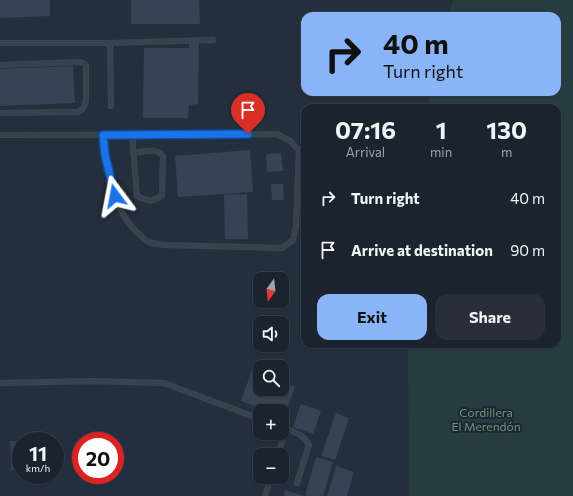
<!DOCTYPE html>
<meta charset="utf-8">
<style>
:root{--surface:#1b232e;--page:#282f3a;--text:#f1f3f6;--muted:#a0a4aa;--line:#39404a;--accent:#8ab4f8}
body{margin:0;font-family:Commissioner,sans-serif;background:var(--page);color:var(--text);height:100vh;display:flex;flex-direction:column;font-size:15px;white-space:nowrap}
*{box-sizing:border-box;margin:0}
p{font-size:13px;color:var(--muted)}
.icon{flex:none;width:22px;height:22px;fill:none;stroke:currentColor;stroke-width:2;stroke-linecap:round;stroke-linejoin:round}
.map{position:relative;flex:1;overflow:hidden}
.sheet{position:absolute;left:301px;top:104px;width:260px;height:244px;display:flex;flex-direction:column;background:var(--surface);border-radius:12px;box-shadow:0 1px 3px #0004,0 0 0 1px var(--line)}
.sheet>*{flex:none}
.top-card{position:absolute;left:301px;top:12px;width:260px;height:84px;border-radius:12px;box-shadow:0 1px 3px #0004,0 0 0 1px var(--line);background:#8ab4f8;color:#111;overflow:hidden}
.needle{width:26px;rotate:195deg}
.controls{position:absolute;left:253px;top:272px;display:grid;gap:8px}
.controls a{display:grid;place-items:center;width:36px;height:36px;border-radius:8px;background:var(--surface);box-shadow:0 1px 3px #0004,0 0 0 1px var(--line);font-size:20px}
.speed{position:absolute;left:12px;top:432px;display:flex;gap:8px;font-size:20px;font-weight:700;text-align:center}
.speed>*{display:grid;place-content:center;width:52px;height:52px;border-radius:50%;background:var(--surface);box-shadow:0 1px 3px #0004,0 0 0 1px var(--line);line-height:1}
.speed small{font-size:10px;font-weight:400}
.speed .limit{border:6px solid #d22;background:#fff;color:#111}
.pin{position:absolute;display:grid;place-items:center;width:34px;height:34px;color:#fff;margin:-41px -17px;border-radius:50% 50% 50% 0;rotate:-45deg;box-shadow:0 0 4px #0007}
.pin .icon{rotate:45deg}
.me{position:absolute;width:44px;margin:-22px;rotate:347deg;stroke-linejoin:round;filter:drop-shadow(0 0 3px #0008)}
.turn{display:flex;align-items:center;gap:14px;height:84px;padding:0 16px;font-size:18px}
.turn .icon{width:52px;height:52px;stroke-width:2.5}
.turn b{display:block;font-size:28px;line-height:34px}
.eta{display:flex;justify-content:space-evenly;align-items:center;height:68px;text-align:center}
.eta b{font-size:24px;font-weight:700;line-height:28px}
.action{display:flex;gap:8px;margin-top:auto;padding:8px 16px}
.action a{flex:1;height:46px;border-radius:12px;background:var(--accent);color:#111;font-size:16px;font-weight:700;line-height:46px;text-align:center}
.action a+a{background:var(--page);color:var(--text)}
ul{padding:0;list-style:none}
li{display:flex;align-items:center;gap:12px;height:52px;padding:0 16px}
li div{flex:1}
li b{display:block;font-size:15px}
li em{font-style:normal}
.map>svg:first-child{display:block}
.green{fill:#263c3f}
.building{fill:#364354}
.lines{fill:none;stroke-linecap:round;stroke-linejoin:round}
.lane-casing{stroke:#414a57;stroke-width:6}
.lane{stroke:#38414e;stroke-width:5}
.route-casing{stroke:#114b97;stroke-width:10}
.route{stroke:#1a73e8;stroke-width:7}
.labels{text-anchor:middle;stroke-width:4;stroke-linejoin:round;paint-order:stroke}
.park-label{font-size:12px;fill:#6b9a76;stroke:#1d2633}
</style>
<div class="map">
<svg width="573" height="496" viewBox="0 0 573 496">
<rect width="100%" height="100%" fill="#242f3e"/>
<path class="green" d="M453,0H573V496H409L408,344H557V108H428L431,92H557V16H449Z"/>
<path class="building" d="M0,0H50V16L0,18Z
M131,0H199L200,24H131Z
M189,43H199L198,104L189,105L188,118H143L144,48H189Z
M73,66L75,103L0,106V69Z
M250,150L253,192L178,197L175,156Z
M281,153L283,171L267,172L266,154Z
M271,184H283L284,200H272Z
M247,194L248,239H225L224,195Z
M252,370L260,373V389H282V382L295,387L284,417L282,416V411H268L241,401Z
M301,404L321,411L313,434L293,427Z
M336,413L349,418L335,460L321,456Z
M10,441H21V470H11Z
M316,457L333,462L323,496H309L305,495Z
M336,466L354,472L347,496H327Z
M285,490L304,496H284Z"/>
<g class="lines">
<g class="lane-casing">
<path id="lane" d="M0,43H110L213,40
M110,43L111,106
M0,65L81,62L86,65V101L83,109L77,112L0,113
M0,135C92,135 185,135 277,134L290,141L299,150L296,226L293,240L282,248L164,245C159,244 153,244 149,242C146,241 143,238 141,236C113,213 107,170 103,135
M132,135L137,196C148,201 153,203 162,195L163,156C157,147 143,152 133,153
M0,383L93,381L164,383L260,419
M282,427C293,432 303,433 309,445L297,483
M278,455L286,429
M265,496L271,477"/>
</g>
<use href="#lane" class="lane"/>
</g>
<g class="lines">
<g class="route-casing">
<path id="route" d="M115,196L105,155L103,135L248,134"/>
</g>
<use href="#route" class="route"/>
</g>
<g class="labels">
<g class="park-label">
<text x="486" y="417">Cordillera<tspan x="486" dy="14">El Merendón</tspan></text>
</g>
</g>
</svg>
<div class="controls">
<a><svg class="needle" viewBox="-14 -14 28 28"><path d="M0-13l5 13h-10z" fill="#e53935"/><path d="M0 13l5-13h-10z" fill="#a0a4aa"/></svg></a>
<a><svg class="icon" aria-label="sound" viewBox="0 0 24 24"><path d="M4 9h4l5-4v14l-5-4H4zM17 9q2 3 0 6"/></svg></a>
<a><svg class="icon" aria-label="search" viewBox="0 0 24 24"><circle cx="10" cy="10" r="6"/><path d="M15 15l6 6"/></svg></a>
<a>+</a>
<a>−</a>
</div>
<div class="speed"><div>11<small>km/h</small></div><div class="limit">20</div></div>
<div class="pin" style="left:248px;top:134px;background:#d93025"><svg class="icon" aria-label="arrive" viewBox="0 0 24 24"><path d="M6 21V4h12l-3 4 3 4H6"/></svg></div>
<svg class="me" style="left:115px;top:196px" viewBox="-20 -20 40 40"><path d="M0-17L14 15 0 8-14 15z" fill="#1a73e8" stroke="#fff" stroke-width="4"/></svg>
<div class="top-card">
<div class="turn"><svg class="icon" aria-label="right" viewBox="0 0 24 24"><path d="M7 20v-9h11M14 6l5 5-5 5"/></svg><div><b>40 m</b>Turn right</div></div>
</div>
<section class="sheet">
<div class="eta">
<div><b>07:16</b><p>Arrival</p></div>
<div><b>1</b><p>min</p></div>
<div><b>130</b><p>m</p></div>
</div>
<ul>
<li><svg class="icon" aria-label="right" viewBox="0 0 24 24"><path d="M7 20v-9h11M14 6l5 5-5 5"/></svg><div><b>Turn right</b></div><em>40 m</em></li>
<li><svg class="icon" aria-label="arrive" viewBox="0 0 24 24"><path d="M6 21V4h12l-3 4 3 4H6"/></svg><div><b>Arrive at destination</b></div><em>90 m</em></li>
</ul>
<div class="action"><a>Exit</a><a>Share</a></div>
</section>
</div>
